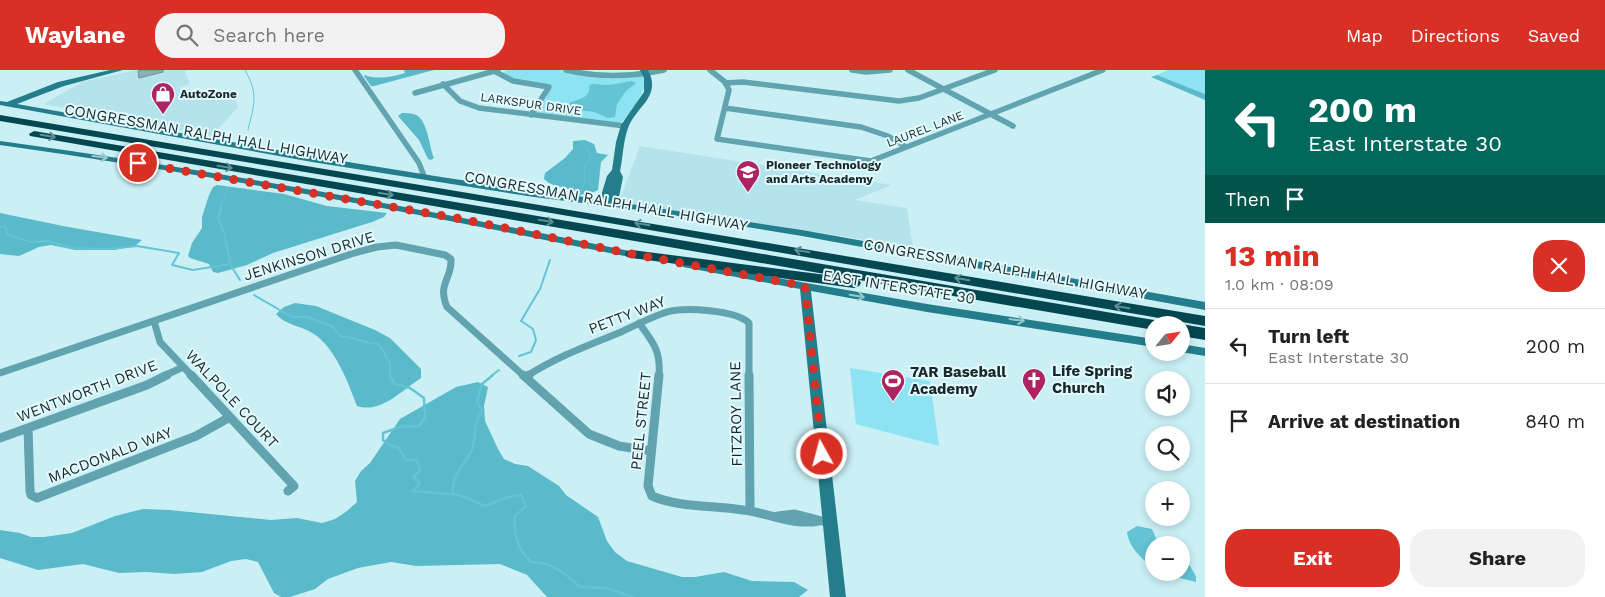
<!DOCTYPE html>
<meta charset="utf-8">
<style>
:root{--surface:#fff;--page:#f2f2f2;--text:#222;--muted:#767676;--line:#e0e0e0;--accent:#d93025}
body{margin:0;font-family:"Work Sans",sans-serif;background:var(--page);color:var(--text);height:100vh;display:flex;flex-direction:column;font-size:19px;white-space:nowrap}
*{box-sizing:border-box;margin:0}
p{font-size:16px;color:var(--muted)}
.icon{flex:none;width:28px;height:28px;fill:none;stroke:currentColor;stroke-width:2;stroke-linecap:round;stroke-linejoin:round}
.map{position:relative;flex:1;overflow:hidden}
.drawer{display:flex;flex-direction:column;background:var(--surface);width:400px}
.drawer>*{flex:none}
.top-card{background:#00695c;color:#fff;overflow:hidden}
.needle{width:32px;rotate:60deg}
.controls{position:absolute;left:1145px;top:246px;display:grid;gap:10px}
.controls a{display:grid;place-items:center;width:45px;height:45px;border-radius:50%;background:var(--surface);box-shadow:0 2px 8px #0003;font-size:25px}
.pin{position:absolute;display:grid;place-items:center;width:42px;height:42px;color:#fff;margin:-21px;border:2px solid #fff;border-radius:50%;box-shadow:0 1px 5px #0007}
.me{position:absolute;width:55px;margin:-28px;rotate:353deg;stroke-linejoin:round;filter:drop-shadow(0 0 4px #0008)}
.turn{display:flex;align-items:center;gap:18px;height:105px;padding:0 20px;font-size:22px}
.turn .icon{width:65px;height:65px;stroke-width:2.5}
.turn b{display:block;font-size:35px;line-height:42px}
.then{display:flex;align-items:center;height:48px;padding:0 20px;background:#0003;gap:10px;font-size:19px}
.round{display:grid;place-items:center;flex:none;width:52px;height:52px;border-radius:20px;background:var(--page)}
.head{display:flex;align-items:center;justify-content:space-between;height:85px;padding:0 20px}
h1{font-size:30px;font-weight:700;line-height:38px;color:var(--accent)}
.cta{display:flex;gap:10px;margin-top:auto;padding:10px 20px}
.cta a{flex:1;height:58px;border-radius:20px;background:var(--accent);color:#fff;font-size:20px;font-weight:700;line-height:58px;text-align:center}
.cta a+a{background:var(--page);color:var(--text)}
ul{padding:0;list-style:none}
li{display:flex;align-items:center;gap:15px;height:75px;padding:0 20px;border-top:1px solid var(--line)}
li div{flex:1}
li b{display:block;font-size:19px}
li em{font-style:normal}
header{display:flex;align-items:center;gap:30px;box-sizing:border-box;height:70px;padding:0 25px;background:var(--accent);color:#fff}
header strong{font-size:24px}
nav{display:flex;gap:28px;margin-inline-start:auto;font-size:18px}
.search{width:350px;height:45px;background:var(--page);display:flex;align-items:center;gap:12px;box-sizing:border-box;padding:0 18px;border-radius:20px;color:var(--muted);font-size:19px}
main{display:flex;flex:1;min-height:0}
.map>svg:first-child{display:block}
.built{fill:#b4e3eb}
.green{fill:#8de3f2}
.forest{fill:#5abaca}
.water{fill:#64c4d4}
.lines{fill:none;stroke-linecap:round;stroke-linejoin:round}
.stream-far2{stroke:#64c4d4;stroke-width:1}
.stream-far1{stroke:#64c4d4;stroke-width:2}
.stream{stroke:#64c4d4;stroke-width:2.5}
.building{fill:#8cb0b6;stroke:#6c8f95}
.street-far2{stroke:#61a3ae;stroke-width:5.5}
.street-far1{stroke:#61a3ae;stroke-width:7}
.street{stroke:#61a3ae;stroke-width:9}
.secondary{fill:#247d8b;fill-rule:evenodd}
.highway{fill:#044750;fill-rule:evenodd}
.oneway{stroke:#5d8f96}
.oneway2{stroke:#97c8d0}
.route{stroke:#d93025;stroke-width:9;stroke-dasharray:0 16.2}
.labels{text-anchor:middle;stroke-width:4;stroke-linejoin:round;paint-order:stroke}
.far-poi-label{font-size:12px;font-weight:bold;fill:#19282a;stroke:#e3fafe;text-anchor:start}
.far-street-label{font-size:12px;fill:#19282a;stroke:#e3fafe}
.street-label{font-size:15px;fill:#19282a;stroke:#e3fafe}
.poi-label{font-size:15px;font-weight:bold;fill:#19282a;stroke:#e3fafe;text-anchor:start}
</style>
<header>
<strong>Waylane</strong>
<div class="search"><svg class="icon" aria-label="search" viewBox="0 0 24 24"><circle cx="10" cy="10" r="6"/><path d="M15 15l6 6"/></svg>Search here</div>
<nav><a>Map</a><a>Directions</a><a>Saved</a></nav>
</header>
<main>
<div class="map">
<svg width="1205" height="527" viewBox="0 0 1205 527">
<rect width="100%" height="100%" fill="#caf0f6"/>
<path class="built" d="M136,0H185L190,14L178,18L234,27L238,37L212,66L44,34L82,12Z
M640,76L892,115L855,130L907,138L913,177L619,132Z"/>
<path class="green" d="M507,0H560L581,6L599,8L640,5L645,8C647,20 629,50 617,54L537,43L552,16L517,10L501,4Z
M1168,0H1205V24L1157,5Z
M850,298L930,311L939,376L856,354Z"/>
<path class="forest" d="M404,0H434L374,16H371L364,6L365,5C376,10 393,7 405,3Z
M1157,5L1205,24V30L1151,7Z
M402,43C406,43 414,43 418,46C428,54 429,76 434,88L431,90L428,89L419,70L398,46Z
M585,70L594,74L597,83L608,85L601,92L598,120L592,123L579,125C567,114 555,120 544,109L545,103L565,88L573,79V71Z
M217,115L284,124L327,136L387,143L384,147L372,152L273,183L247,195L218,203L213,202L209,194L190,188L188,186L192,173L202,158V147L209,125L213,117Z
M0,143L63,156L142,170L135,176L114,180H75L51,175L39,177L19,186L0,184Z
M295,233L316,236L375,260L390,268L421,299V308C402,320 381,344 357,336C348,312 335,278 314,264C302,256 285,255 276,244L284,237Z
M478,312L488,317L484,336L485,351L498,379L504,389L515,394L528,396L559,416L566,425L598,447L607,471L615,482L627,491L682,507H695L724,502L752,511L794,512L808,520L799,527H547L527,505L500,494L416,496L391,492L358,498L328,509L315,519L290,527H281L274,523L258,492L246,489L231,491L202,502L174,504L147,502L119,503L83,494L38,500L0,488V460L20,463L31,467H44L72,463L115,446L143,439L169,440L271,450L297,448L322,453L335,449L347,441L357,432L355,411L361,401L370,393L400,349L456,317Z"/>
<path class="water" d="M632,11L636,13L626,21L617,34L615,47L608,48L594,42L569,39V33C579,29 591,28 589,16L592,14L610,15Z
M1137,456L1152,459L1159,475H1154V498C1142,489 1129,478 1127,462Z
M1181,481L1196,506V512L1159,503L1181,502Z"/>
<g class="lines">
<path class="stream-far2" d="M245,0C259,25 254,34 248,60
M579,127L585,111L584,98L591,88L585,74
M221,134L228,118"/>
<path class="stream-far1" d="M222,133L218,149L225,165L230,193
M0,157L5,156L8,165L31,172L48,171L71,178L110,179L137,176L179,183L172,195L193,200L230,194L240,210
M254,225L292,247H307L333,257L340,266C356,267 365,274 379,274L390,293V306
M519,286L531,282L536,270L533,259L521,251L540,219L550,190
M491,306L499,300"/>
<path class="stream" d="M389,305L395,314L410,318L424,328L425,348L419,356L400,357L383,363V370L389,375L399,378L406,390H417L420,401L413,407L420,413L413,421L460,425L485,436L508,427L521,425L526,436L515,446C514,465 517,479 531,492C552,492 565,503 580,517L606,518L633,527
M453,425C451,402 464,398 472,379C477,364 472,357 482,341L477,331L482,314L493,305"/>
</g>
<path class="building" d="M142,0H163V2L139,8L138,1Z"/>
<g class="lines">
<path class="street-far2" d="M355,0L419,93L424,106
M566,0C599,8 631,7 664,0
M710,0L725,12L729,20L717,69L871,91L1103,0
M852,0L866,2L890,0
M908,0L1013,56
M494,1L513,11L549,17L531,45
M725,13L743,12L899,31L919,28L995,0
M443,14L460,31L479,38L625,56
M415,23L498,0
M725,38L861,57L888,66L906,77"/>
<path class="street-far1" d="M154,251L160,272L192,306
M639,253C653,272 661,281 659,306
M0,303L354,183L377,177L396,175L445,185L451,189C452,210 437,213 447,237L524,306
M164,306L183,297
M527,306C556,287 589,275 621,262C636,255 651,247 667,242C684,237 736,240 749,253V306"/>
<path class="street" d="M191,305L294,416L288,421
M523,305L589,364L619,376L651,381
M659,305L648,416L652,426C680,438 713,435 743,440C769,443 793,456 819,451
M749,305L750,440
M526,307L529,305
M28,358L30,421L31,425L37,428L196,366L230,347
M0,368L147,315L167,305
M778,446L795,444L822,451"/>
<path class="secondary" d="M110,0H123L64,16L17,34C211,68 405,105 600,129L607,106L612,100L616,72L621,55L644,22V8L640,0H648C662,27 636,36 628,58C623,72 623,87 620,101L623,107L618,132L802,160L1205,232V240L802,166L647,141L534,127L312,92L0,35V31L7,32L58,12Z
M0,71C214,100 427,139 639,183L644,186L639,189C427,145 214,105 0,75Z
M687,192L927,234L1154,269V277L927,242L811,221L846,527H830L800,219L683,197L682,195L683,193Z
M1181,274L1205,278V286L1181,282Z"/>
<path class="highway" d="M0,45L1205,246V256L551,143L0,51Z
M34,61L1154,250L1159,251L1161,255H1154V260L859,210L861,213L859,216L854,218L632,188L627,187L625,184L627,181L632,180L842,207L30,66L29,64Z
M1181,254L1205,258V270L1181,266V255H1179Z"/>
</g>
<defs><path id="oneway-shaft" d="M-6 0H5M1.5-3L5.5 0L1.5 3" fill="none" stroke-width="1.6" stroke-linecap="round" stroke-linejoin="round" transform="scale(1.25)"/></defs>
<g class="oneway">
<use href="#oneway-shaft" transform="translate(48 66) rotate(10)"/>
<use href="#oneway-shaft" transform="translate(225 97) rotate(9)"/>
<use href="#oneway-shaft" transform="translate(386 124) rotate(9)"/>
<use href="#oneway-shaft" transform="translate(546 151) rotate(10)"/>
<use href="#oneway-shaft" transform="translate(642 154) rotate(-170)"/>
<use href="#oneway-shaft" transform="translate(802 181) rotate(-170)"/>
<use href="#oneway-shaft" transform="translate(962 209) rotate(-170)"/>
<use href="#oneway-shaft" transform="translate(1122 237) rotate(-170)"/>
</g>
<g class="oneway2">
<use href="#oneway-shaft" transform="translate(100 87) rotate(7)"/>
<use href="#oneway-shaft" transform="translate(857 226) rotate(10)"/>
<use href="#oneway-shaft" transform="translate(1017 250) rotate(8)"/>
</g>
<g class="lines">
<path class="route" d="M138,93L456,148L632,184L805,216L822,384"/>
</g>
<defs>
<g id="shop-pin" transform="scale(1.25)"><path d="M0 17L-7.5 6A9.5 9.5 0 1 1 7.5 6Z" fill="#ae2361" stroke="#e3fafe"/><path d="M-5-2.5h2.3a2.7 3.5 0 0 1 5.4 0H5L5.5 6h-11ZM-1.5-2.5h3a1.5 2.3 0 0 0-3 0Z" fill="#fff"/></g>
<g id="school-pin" transform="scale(1.25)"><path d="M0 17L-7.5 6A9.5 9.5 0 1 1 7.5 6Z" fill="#ae2361" stroke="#e3fafe"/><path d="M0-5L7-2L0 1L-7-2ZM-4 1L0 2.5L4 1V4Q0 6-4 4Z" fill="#fff"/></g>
<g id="church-pin" transform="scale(1.25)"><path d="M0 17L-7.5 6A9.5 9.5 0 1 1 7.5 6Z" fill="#ae2361" stroke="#e3fafe"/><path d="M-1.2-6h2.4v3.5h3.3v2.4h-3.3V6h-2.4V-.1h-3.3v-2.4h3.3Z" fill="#fff"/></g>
<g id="stadium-pin" transform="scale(1.25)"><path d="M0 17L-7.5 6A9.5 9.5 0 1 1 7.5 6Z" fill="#ae2361" stroke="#e3fafe"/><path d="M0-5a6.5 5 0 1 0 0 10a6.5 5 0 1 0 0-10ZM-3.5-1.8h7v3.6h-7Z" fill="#fff"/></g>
</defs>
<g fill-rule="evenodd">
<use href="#shop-pin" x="163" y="24"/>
<use href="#school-pin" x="748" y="102"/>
<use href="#church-pin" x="1034" y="310"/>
<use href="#stadium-pin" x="893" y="311"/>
</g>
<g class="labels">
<g class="far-poi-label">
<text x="180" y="28">AutoZone</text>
<text x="766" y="99">Pioneer Technology<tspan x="766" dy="14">and Arts Academy</tspan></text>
</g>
<g class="far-street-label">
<text transform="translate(531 34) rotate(8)" y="4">LARKSPUR DRIVE</text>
<text transform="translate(925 59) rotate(-21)" y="4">LAUREL LANE</text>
</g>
<g class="street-label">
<text transform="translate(206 64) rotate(10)" y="5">CONGRESSMAN RALPH HALL HIGHWAY</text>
<text transform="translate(606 131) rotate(10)" y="5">CONGRESSMAN RALPH HALL HIGHWAY</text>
<text transform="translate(309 186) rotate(-17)" y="5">JENKINSON DRIVE</text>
<text transform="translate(1005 199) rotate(10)" y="5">CONGRESSMAN RALPH HALL HIGHWAY</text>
<text transform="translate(899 217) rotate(9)" y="5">EAST INTERSTATE 30</text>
<text transform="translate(627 245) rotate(-21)" y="5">PETTY WAY</text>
<text transform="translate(87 321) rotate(-21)" y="5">WENTWORTH DRIVE</text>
<text transform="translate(232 329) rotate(47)" y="5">WALPOLE COURT</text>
<text transform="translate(736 344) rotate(-91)" y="5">FITZROY LANE</text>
<text transform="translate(641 351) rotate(-84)" y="5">PEEL STREET</text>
<text transform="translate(110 385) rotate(-21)" y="5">MACDONALD WAY</text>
</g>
<g class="poi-label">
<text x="1052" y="306">Life Spring<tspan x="1052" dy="17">Church</tspan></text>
<text x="910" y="307">7AR Baseball<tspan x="910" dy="17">Academy</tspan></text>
</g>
</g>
</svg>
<div class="controls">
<a><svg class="needle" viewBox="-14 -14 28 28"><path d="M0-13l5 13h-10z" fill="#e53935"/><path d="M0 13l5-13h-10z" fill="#767676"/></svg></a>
<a><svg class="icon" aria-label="sound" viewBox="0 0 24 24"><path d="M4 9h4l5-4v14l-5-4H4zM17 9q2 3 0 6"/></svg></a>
<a><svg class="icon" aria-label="search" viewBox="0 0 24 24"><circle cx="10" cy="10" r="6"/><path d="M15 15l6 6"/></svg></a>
<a>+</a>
<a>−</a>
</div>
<div class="pin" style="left:138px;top:93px;background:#d93025"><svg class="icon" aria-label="arrive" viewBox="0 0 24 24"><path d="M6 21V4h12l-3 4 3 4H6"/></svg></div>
<svg class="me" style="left:822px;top:384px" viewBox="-20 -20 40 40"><circle r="17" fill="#d93025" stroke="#fff" stroke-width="3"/><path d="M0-11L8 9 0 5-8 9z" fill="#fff"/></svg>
</div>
<section class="drawer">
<div class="top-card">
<div class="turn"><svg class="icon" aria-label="left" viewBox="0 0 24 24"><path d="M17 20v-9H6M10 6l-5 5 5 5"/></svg><div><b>200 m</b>East Interstate 30</div></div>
<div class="then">Then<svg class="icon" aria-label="arrive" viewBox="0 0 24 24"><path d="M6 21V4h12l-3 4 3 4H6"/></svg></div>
</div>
<div class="head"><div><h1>13 min</h1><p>1.0 km · 08:09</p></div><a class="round" style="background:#d93025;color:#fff"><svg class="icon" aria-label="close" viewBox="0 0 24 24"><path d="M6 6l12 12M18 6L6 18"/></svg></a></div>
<ul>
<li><svg class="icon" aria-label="left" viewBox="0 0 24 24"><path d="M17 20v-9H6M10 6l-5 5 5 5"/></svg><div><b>Turn left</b><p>East Interstate 30</p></div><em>200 m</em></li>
<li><svg class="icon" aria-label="arrive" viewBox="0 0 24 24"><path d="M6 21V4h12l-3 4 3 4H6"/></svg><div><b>Arrive at destination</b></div><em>840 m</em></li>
</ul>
<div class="cta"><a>Exit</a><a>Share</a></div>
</section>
</main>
